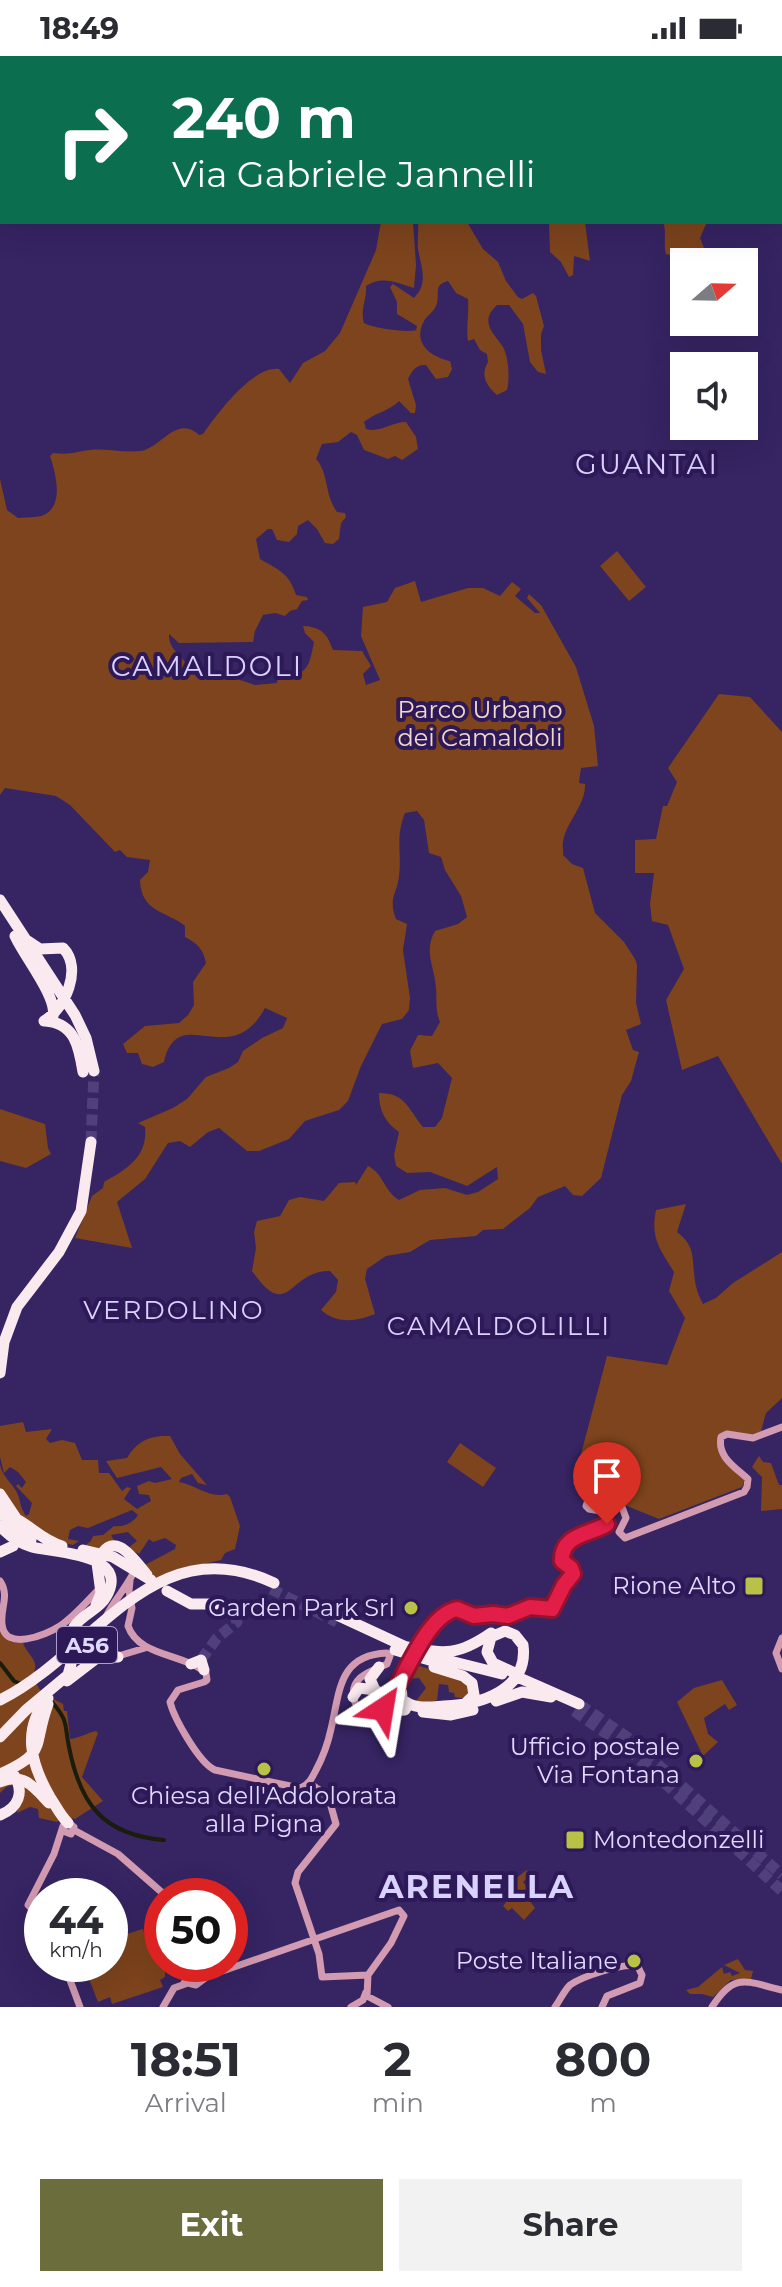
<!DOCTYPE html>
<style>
:root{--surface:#fff;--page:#f2f2f3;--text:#2b2b33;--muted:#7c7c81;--accent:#6b6e3c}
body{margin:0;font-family:Montserrat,sans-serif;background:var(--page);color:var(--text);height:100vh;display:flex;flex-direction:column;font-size:30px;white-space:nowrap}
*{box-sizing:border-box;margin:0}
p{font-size:26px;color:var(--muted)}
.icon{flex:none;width:44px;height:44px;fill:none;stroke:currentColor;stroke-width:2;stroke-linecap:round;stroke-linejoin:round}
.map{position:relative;height:1951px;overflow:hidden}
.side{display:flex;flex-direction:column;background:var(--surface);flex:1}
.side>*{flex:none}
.guide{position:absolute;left:0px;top:0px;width:782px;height:168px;box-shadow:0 8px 32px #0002;background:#0b6e4f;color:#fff;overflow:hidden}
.needle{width:52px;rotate:70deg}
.buttons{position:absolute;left:670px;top:192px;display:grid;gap:16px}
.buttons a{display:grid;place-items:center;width:88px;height:88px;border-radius:0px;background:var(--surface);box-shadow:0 8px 32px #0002;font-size:40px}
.speed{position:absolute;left:24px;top:1822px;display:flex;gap:16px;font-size:40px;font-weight:700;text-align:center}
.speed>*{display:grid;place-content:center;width:104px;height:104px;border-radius:50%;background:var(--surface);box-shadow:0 8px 32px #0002;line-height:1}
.speed small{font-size:20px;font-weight:400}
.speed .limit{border:12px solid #d22;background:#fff;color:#111}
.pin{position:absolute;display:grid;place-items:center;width:68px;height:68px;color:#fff;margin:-82px -34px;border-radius:50% 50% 50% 0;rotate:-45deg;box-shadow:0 0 8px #0007}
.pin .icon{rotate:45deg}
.me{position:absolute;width:88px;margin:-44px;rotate:33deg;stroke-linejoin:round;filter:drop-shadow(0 0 6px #0008)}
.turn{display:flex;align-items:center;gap:28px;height:168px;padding:0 40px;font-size:36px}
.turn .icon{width:104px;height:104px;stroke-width:2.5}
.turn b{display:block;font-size:56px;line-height:68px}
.eta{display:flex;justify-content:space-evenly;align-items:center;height:136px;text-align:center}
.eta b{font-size:48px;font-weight:700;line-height:56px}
.button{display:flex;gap:16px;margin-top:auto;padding:16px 40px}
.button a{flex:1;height:92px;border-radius:0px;background:var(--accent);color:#fff;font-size:32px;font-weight:700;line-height:92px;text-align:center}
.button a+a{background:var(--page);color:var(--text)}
.status{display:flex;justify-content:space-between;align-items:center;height:56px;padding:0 40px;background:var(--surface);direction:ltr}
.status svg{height:22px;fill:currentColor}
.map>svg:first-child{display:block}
.green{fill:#7d441d}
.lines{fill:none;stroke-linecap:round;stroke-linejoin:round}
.canal{stroke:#1a1c0c;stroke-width:4}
.highway-tunnel{stroke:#4f3f7a;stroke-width:11;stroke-dasharray:11 5.5;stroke-linecap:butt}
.secondary{stroke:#d29bb1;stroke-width:7}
.highway{stroke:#fbe9f0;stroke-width:11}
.route-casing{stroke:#92132f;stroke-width:20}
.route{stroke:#e11d48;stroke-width:14}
.poi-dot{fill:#b9c146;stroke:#2d1957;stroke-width:3}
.labels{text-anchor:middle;stroke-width:8;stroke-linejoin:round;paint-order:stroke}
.shield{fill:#2d1957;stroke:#aa9fcd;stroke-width:2}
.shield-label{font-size:22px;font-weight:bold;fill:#dfd8ff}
.park-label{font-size:24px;fill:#f2d9ca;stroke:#2d1957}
.poi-label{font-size:24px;fill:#dfd8ff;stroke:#2d1957;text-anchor:end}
.neighbourhood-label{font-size:26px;letter-spacing:2px;fill:#d9d1ff;stroke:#2d1957}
.quarter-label{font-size:28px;letter-spacing:2px;fill:#d9d1ff;stroke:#2d1957}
.district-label{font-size:32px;font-weight:bold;letter-spacing:2px;fill:#d9d1ff;stroke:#2d1957}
</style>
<div class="status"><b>18:49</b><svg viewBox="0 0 49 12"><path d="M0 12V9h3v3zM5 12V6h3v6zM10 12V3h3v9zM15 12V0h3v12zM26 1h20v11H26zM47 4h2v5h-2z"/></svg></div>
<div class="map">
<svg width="782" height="1951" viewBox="0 0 782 1951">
<rect width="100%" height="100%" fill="#362463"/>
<path class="green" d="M381,166H413L416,209L414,232C397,227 382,219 366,230C367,244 360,253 364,267C372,272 408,277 416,274L417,270L397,258V246L390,231L393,228L414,242C429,227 421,211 418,193C417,184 419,175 418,166H467L483,193L498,206L506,225L518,241L522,243L533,237L536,240L544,270L541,278V294L546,318L538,316L530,306L523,268L509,249H497C481,264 490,274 501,288C509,298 510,322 507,334L497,339C486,329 480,320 488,306L487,298L480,294L474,283L468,285C466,276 469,255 468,243L456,237L448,225C432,229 441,238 436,250C434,256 427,259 424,265C412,287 431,301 450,305L452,313L448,321L436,323L426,309C416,308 412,315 408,323L416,349L415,357H411L399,345C389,355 375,357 364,366L366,373C379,377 392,366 406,366L416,381L418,393L402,404L395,400L388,403L364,394L357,379L351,376L338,386L322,388L316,403C329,417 324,438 337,456L345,457L346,461L341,467L339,483L333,488L325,487L317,473L308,464L298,470L297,478L289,486L277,484L272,473H268L256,483L260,503C279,514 289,517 296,539L307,541L308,544L302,545L297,553L290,555L285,560L275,557L263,559L255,575L253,586L179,587L169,578C168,596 187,602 196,621L225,619L255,629L277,627L278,622C307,617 308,616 314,586L305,577L303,570C321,571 327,577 333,594L362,595L371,610L363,618L366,629L380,624L361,580L363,551L387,546L395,532L415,525L421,546L468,532H483L500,540L512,526L521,533L515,540L535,557H540L527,542L529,538L541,549L576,611L594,670L598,710L581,712L579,727L585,728C586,749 566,766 563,786C562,791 564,795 563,799L572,808L583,812L595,857L624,886L635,903L637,909L636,947L641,968L626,974L633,994L639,996L631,1025L622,1039L601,1122L582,1140L573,1139L565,1130L538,1141L530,1152L503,1173L483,1174L476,1180L430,1184L410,1196L386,1200L367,1213L365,1223L375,1258C356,1266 337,1268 321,1254L336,1236L338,1224L330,1215C288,1214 289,1268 252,1215L256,1192L254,1176L257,1165L280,1160L289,1144L300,1141L324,1145L339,1127L355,1126L356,1129L368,1110C384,1118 384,1135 399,1144L420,1134L445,1132L467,1139L478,1136L498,1123L497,1111L467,1130L430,1116L407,1117L396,1110L394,1099L399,1076C385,1066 379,1055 379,1037C406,1037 408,1053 423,1071H435L442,1062L452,1022L438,1007L413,1012L410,995L418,979L432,980L440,966C435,954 437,946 436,933C435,911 423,896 435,875L458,868L467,861L461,840L445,814L441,801L429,797L424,764L417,755L405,757C395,782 402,796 399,820C397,839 388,841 396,863L407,868L403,894L410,942L409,954L402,963L382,968L361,1010L348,1045L339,1054L305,1065L289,1083L259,1095H247L219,1072L208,1076L190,1091L180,1085L168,1087L145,1123L117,1146L132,1192L75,1182L92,1140L103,1132L104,1126C128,1113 148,1100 145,1071L138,1067L173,1052L187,1043L206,1021L229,1012L238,1006L243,995L262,982L283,972L287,962L265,952C257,967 245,980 226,981C200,983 173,965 164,1006L153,1011L142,1008L138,997H127L123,988L145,970L179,967L188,959L194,949L193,926L206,907C203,893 198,888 185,881V870C167,855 141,857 140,824L148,816L150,804L127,801L120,794L115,796L70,749L56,740L5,732L0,739V423L7,454L18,462C25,461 37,462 44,459C65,449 55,415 50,400L53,397C71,399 73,396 90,394C106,392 123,397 140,395C162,392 176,358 199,379L203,378C217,358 252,310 279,313L290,327L303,307L325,295L340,277L376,194Z
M549,166H585L590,205L574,200L573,219L569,221L561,206L550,196Z
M663,166H707L700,182L706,197L685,202L666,198C663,187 667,176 663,166Z
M617,495L646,531L629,545L600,510Z
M719,638L750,641L782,676V1108L718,1000L682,1014L666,944L684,913L668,869L652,865L650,848L654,817H635V784L656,783L663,750H667L677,726L668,712Z
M0,1053L45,1068L48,1092L51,1098L26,1112L0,1105Z
M686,1148L677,1176C698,1191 691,1208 696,1230C697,1236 700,1242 703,1248L716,1242L733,1227L782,1196V1342L766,1357L761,1375L752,1379L734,1376L717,1386L745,1423L742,1431L659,1463L573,1428L607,1300L667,1309L685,1262L669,1235L674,1216C660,1193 650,1182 656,1154Z
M23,1366L26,1376L52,1373L46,1383L50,1387L62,1384L75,1387L82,1404H98L99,1417H109L122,1435L127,1431L131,1432L124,1443L137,1453L151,1445L149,1439L139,1438L137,1430L149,1425L155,1427L172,1423L161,1411L117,1422L106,1405L127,1402C137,1385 150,1379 170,1380L180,1398L207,1429L198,1427L192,1418L181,1422L179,1426C196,1429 210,1443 227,1438L230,1441L240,1470L235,1493L225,1497L221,1504L182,1513L157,1522L143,1510L175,1493L176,1489L165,1482L153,1486L149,1483L139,1498L128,1492L137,1485L128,1476L111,1479L116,1488L102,1494L84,1490L91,1485L93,1480L103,1479L114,1470C123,1471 132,1468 138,1459L132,1454L88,1472L78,1470L70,1474L68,1483L79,1485L73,1489C50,1486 6,1457 0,1433C0,1426 0,1415 0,1408C2,1422 16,1429 19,1442C21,1449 21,1452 26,1460L29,1458L32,1447L16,1430L18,1428L22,1432L26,1426L18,1416L10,1411L4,1417L0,1401V1370Z
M460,1387L496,1412L483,1431L447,1406Z
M759,1400L763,1406L771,1407L779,1429H782V1453L761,1455L762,1421L752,1411Z
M0,1573L11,1586L23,1587C29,1602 41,1604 32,1621L42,1637L63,1648L64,1655H67L70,1683C80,1682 86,1677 96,1675L98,1677L82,1721L103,1745L75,1763L64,1760L57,1766L39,1762L38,1753L30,1751L17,1757L20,1727L6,1731L0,1737Z
M416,1609L456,1621L472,1630L466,1643L455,1641L454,1637L449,1636L448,1629L439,1628L437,1644L423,1649L416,1645L426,1632L419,1622L407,1623Z
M722,1624L737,1649L729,1654L725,1648L704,1662L708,1678L718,1686L703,1700L677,1646L694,1632Z
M527,1814L529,1820L523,1826L527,1831L533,1825L538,1830L534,1840L530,1845L535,1852L524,1864L512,1852L508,1855L503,1850L508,1844L501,1835C513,1828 516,1821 527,1814Z
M143,1873L145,1881L153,1878L155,1883L152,1885L162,1895V1908H165V1921L160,1924L163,1931L112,1948L110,1941L98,1946L87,1918L88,1908H110V1883Z
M738,1903L745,1914L753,1915L751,1923L731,1924L713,1941L702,1938H690L686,1934L698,1931L722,1911L724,1918L730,1916L732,1920L740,1917L724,1909Z"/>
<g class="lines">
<path class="canal" d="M0,1607L14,1625L21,1628
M52,1646C69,1666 64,1667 69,1691C80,1748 103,1779 164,1784"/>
<path class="highway-tunnel" d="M91,1086L94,1015
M271,1533L337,1566
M201,1604L217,1582L237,1566L231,1550L215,1548
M579,1648L627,1681L782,1819
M574,1655L627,1692L782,1835"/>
<path class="secondary" d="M136,1511C126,1540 80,1571 115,1601L145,1592
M0,1525C10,1540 0,1552 2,1568C4,1596 46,1579 60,1570C75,1560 88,1544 101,1531
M130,1525L129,1535L132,1552L128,1570C139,1601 183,1597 206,1617L207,1624L204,1626L178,1634L170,1646C174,1662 199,1707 215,1714L309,1734L318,1733
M782,1582L776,1597L782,1613
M315,1731L329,1743L336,1768L298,1816L295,1827L319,1898L322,1921L368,1919
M301,1732C309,1728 312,1722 316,1714C323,1701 328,1687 331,1673C340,1636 338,1599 387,1597L390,1600L387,1608C371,1615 349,1621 354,1643C356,1651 358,1655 364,1660C398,1660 415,1585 437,1563C456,1545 458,1560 477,1560C487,1560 497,1560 508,1560C516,1560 522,1552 530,1551C540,1550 545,1556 554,1552L562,1532L573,1518L571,1512L562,1505C561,1476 594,1480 609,1466L606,1456L589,1453L586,1450L589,1441L604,1442L622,1451L626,1462L619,1476L625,1482L744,1436L747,1431L748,1423C735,1411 717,1401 721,1381L727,1378L753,1382L782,1371
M74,1774L118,1798L166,1840
M42,1863L28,1849L54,1798L63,1770L69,1767L74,1771L71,1778L63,1775
M64,1908L80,1951
M184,1927L191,1918L189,1908
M163,1951L174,1932L188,1927L196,1929L208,1920L399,1854L404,1860L391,1887L368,1919L367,1940L388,1951
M351,1951L363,1944L366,1936
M555,1951C560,1944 564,1935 570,1929C581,1921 627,1905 638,1911L642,1919L640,1927L607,1940L602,1951
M712,1951C735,1915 746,1926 782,1934"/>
<path class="highway" d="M0,844L75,959L86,982L94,1015
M15,880C24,900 58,942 53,960
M28,885L40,893L63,892C83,912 65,953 44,965
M45,965C75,967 79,991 83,1016
M0,1317L4,1286L17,1251L59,1196L81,1155L91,1086
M0,1438L16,1462
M0,1453L12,1471L31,1484
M1,1459C24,1460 37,1483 62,1490
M0,1470C9,1480 19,1487 32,1491C54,1497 132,1497 106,1541C99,1554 82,1558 74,1571L71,1608L68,1619L26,1654L0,1681
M83,1494L113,1501L151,1524
M0,1496L13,1490L19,1479
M167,1535L191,1548H215
M96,1549L101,1537L97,1507C112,1469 134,1503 147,1519
M339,1560L406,1591
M82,1581H90L97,1588V1597L92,1605
M402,1590C442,1597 455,1602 491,1577
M395,1594L443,1608
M438,1602L502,1618
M191,1608L201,1604L204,1614
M434,1611L463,1620L472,1627L474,1639L466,1647
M522,1623L579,1648
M67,1625L97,1602L118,1601
M401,1626L402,1643C414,1654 429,1651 444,1650C480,1649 529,1634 523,1589L515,1579L505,1575L491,1581L487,1596L493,1607L517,1618
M375,1634L370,1623L379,1611
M353,1641L359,1632L375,1634L407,1651
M48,1642C21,1673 31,1708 50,1741C56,1750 60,1759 68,1767
M0,1644C95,1597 152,1470 274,1527
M496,1645L522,1636L551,1641
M378,1656L405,1654
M423,1656L451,1659L473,1654
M0,1718C49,1696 32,1691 48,1648
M0,1726C23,1716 34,1731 49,1747
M0,1759C18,1752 25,1737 14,1719"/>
</g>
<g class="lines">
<g class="route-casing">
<path id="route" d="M383,1653C404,1627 424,1560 457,1553L474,1560L493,1558L508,1560L530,1551L552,1553L564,1529L573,1518L571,1512L562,1505C561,1478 590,1479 607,1468"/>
</g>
<use href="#route" class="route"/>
</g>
<g class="poi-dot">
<rect x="744" y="1520" width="20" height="20" rx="4"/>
<circle cx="411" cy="1552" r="8"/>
<circle cx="696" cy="1705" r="8"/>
<circle cx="264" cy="1713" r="8"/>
<rect x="565" y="1774" width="20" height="20" rx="4"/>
<circle cx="634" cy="1905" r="8"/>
</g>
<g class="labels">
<rect class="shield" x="57" y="1571" width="60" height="36" rx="6"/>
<g class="shield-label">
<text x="87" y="1597">A56</text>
</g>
<g class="park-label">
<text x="480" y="662">Parco Urbano<tspan x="480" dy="28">dei Camaldoli</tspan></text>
</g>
<g class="poi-label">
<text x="736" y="1538">Rione Alto</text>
<text x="395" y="1560">Garden Park Srl</text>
<text x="680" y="1699">Ufficio postale<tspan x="680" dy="28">Via Fontana</tspan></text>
<text x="264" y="1748" text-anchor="middle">Chiesa dell'Addolorata<tspan x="264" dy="28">alla Pigna</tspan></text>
<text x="593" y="1792" text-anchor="start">Montedonzelli</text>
<text x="618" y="1913">Poste Italiane</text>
</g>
<g class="neighbourhood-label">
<text x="174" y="1263">VERDOLINO</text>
<text x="499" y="1279">CAMALDOLILLI</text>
</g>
<g class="quarter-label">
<text x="647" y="418">GUANTAI</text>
<text x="207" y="620">CAMALDOLI</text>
</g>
<g class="district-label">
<text x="477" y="1842">ARENELLA</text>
</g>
</g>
</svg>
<div class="buttons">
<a><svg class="needle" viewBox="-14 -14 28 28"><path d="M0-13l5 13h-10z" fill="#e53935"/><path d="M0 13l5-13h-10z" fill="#7c7c81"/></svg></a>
<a><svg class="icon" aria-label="sound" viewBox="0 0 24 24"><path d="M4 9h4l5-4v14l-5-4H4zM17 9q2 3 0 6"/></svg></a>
</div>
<div class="speed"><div>44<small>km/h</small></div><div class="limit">50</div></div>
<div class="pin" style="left:607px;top:1468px;background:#d93025"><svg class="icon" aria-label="arrive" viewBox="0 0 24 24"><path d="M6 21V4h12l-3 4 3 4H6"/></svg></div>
<svg class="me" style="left:383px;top:1653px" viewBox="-20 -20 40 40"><path d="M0-17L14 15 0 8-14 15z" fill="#e11d48" stroke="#fff" stroke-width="4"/></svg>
<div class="guide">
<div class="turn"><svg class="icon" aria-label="right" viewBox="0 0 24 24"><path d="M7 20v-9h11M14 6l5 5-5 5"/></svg><div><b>240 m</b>Via Gabriele Jannelli</div></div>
</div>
</div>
<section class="side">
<div class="eta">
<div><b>18:51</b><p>Arrival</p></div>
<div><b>2</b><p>min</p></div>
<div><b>800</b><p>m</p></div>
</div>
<div class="button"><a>Exit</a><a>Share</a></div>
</section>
